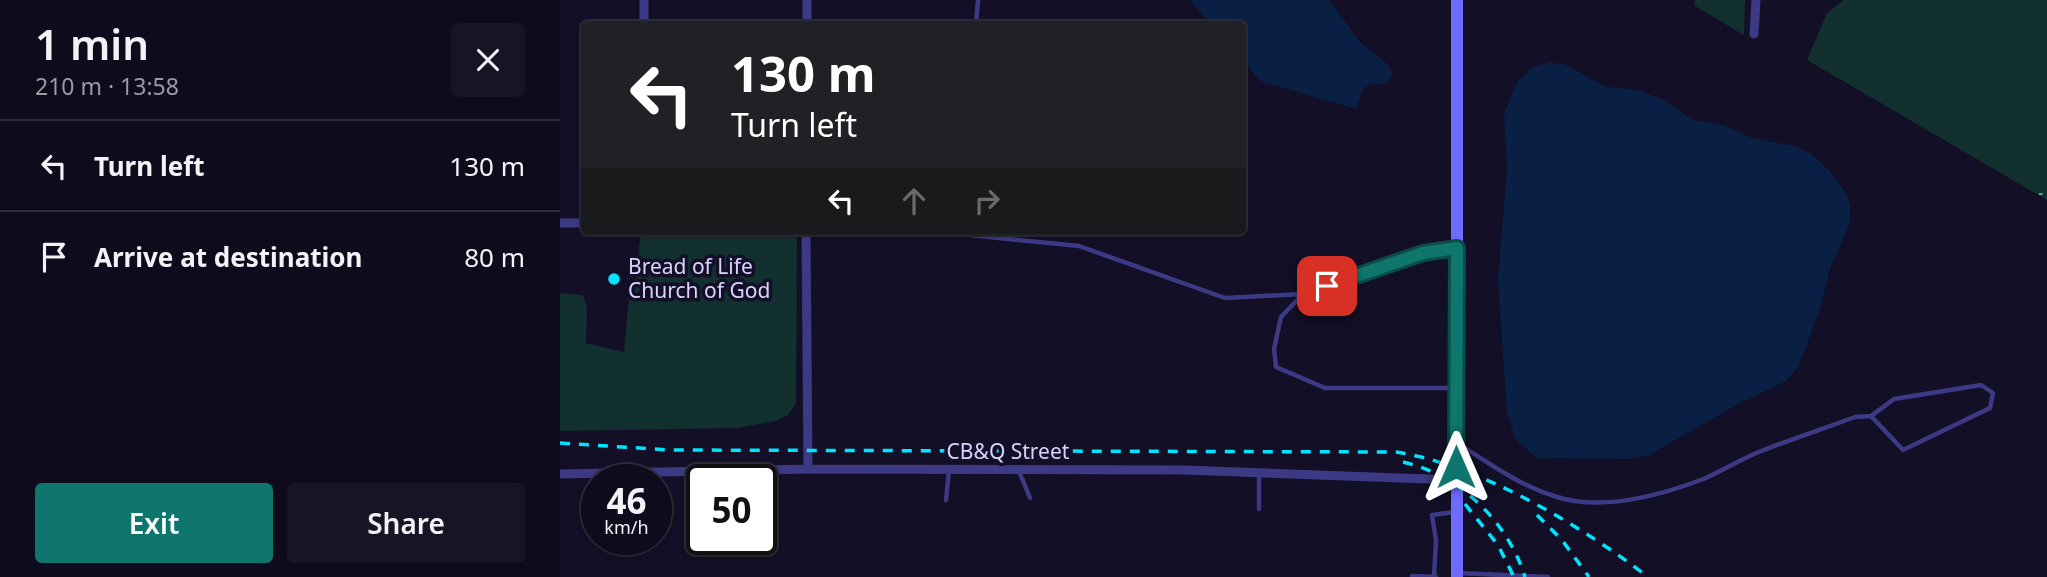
<!DOCTYPE html>
<meta charset="utf-8">
<style>
:root{--surface:#0e0b1c;--page:#171425;--text:#f1f3f6;--muted:#9b9ba3;--line:#2e2b3b;--accent:#0f766e}
body{margin:0;font-family:"Noto Sans",sans-serif;background:var(--page);color:var(--text);height:100vh;display:flex;flex-direction:column;font-size:26px;white-space:nowrap}
*{box-sizing:border-box;margin:0}
p{font-size:23px;color:var(--muted)}
.icon{flex:none;width:38px;height:38px;fill:none;stroke:currentColor;stroke-width:2;stroke-linecap:round;stroke-linejoin:round}
.map{position:relative;flex:1;overflow:hidden}
.panel{display:flex;flex-direction:column;background:var(--surface);width:560px}
.panel>*{flex:none}
.hud{position:absolute;left:21px;top:21px;width:665px;height:214px;border-radius:7px;box-shadow:0 2px 5px #0004,0 0 0 2px var(--line);background:#202124;color:#fff;overflow:hidden}
.speed{position:absolute;left:21px;top:464px;display:flex;gap:14px;font-size:35px;font-weight:700;text-align:center}
.speed>*{display:grid;place-content:center;width:91px;height:91px;border-radius:50%;background:var(--surface);box-shadow:0 2px 5px #0004,0 0 0 2px var(--line);line-height:1}
.speed small{font-size:18px;font-weight:400}
.speed .limit{border:4px solid #111;border-radius:10px;background:#fff;color:#111}
.pin{position:absolute;display:grid;place-items:center;width:60px;height:60px;color:#fff;margin:-30px;border-radius:14px;box-shadow:0 4px 10px #0006}
.me{position:absolute;width:77px;margin:-38px;rotate:0deg;stroke-linejoin:round;filter:drop-shadow(0 0 5px #0008)}
.turn{display:flex;align-items:center;gap:24px;height:147px;padding:0 35px;font-size:32px}
.turn .icon{width:91px;height:91px;stroke-width:2.5}
.turn b{display:block;font-size:49px;line-height:60px}
.lanes{display:flex;align-items:center;height:66px;padding:0 35px;background:#0003;justify-content:center;gap:35px;direction:ltr}
.lanes .off{opacity:.35}
.round{display:grid;place-items:center;flex:none;width:74px;height:74px;border-radius:7px;background:var(--page)}
.overview{display:flex;align-items:center;justify-content:space-between;height:119px;padding:0 35px}
h1{font-size:42px;font-weight:600;line-height:52px}
.button{display:flex;gap:14px;margin-top:auto;padding:14px 35px}
.button a{flex:1;height:80px;border-radius:7px;background:var(--accent);color:#fff;font-size:28px;font-weight:600;line-height:80px;text-align:center}
.button a+a{background:var(--page);color:var(--text)}
ul{padding:0;list-style:none}
li{display:flex;align-items:center;gap:21px;height:91px;padding:0 35px;border-top:2px solid var(--line)}
li div{flex:1}
li b{display:block;font-size:26px}
li em{font-style:normal}
main{display:flex;flex:1;min-height:0}
.map>svg:first-child{display:block}
.green{fill:#12302f}
.water{fill:#0a1f44}
.lines{fill:none;stroke-linecap:round;stroke-linejoin:round}
.path{stroke:#2fb8b0;stroke-width:2;stroke-dasharray:3.5 5;stroke-linecap:butt}
.service{stroke:#3d3a85;stroke-width:4.5}
.minor{stroke:#3d3a85;stroke-width:9}
.secondary{stroke:#6f6bff;stroke-width:12}
.rail{stroke:#00e5ff;stroke-width:3.5;stroke-dasharray:10 9;stroke-linecap:butt}
.route-casing{stroke:#0a4d48;stroke-width:18}
.route{stroke:#0f766e;stroke-width:12}
.poi-dot{fill:#00e5ff;stroke:#130f26;stroke-width:2.5}
.labels{text-anchor:middle;stroke-width:7;stroke-linejoin:round;paint-order:stroke}
.poi-label{font-size:21px;fill:#d9d4ff;stroke:#130f26;text-anchor:start}
.street-label{font-size:21px;fill:#d9d4ff;stroke:#130f26}
</style>
<main>
<section class="panel">
<div class="overview"><div><h1>1 min</h1><p>210 m · 13:58</p></div><a class="round"><svg class="icon" aria-label="close" viewBox="0 0 24 24"><path d="M6 6l12 12M18 6L6 18"/></svg></a></div>
<ul>
<li><svg class="icon" aria-label="left" viewBox="0 0 24 24"><path d="M17 20v-9H6M10 6l-5 5 5 5"/></svg><div><b>Turn left</b></div><em>130 m</em></li>
<li><svg class="icon" aria-label="arrive" viewBox="0 0 24 24"><path d="M6 21V4h12l-3 4 3 4H6"/></svg><div><b>Arrive at destination</b></div><em>80 m</em></li>
</ul>
<div class="button"><a>Exit</a><a>Share</a></div>
</section>
<div class="map">
<svg width="1487" height="577" viewBox="0 0 1487 577">
<rect width="100%" height="100%" fill="#130f26"/>
<path class="green" d="M1135,0H1185L1184,35L1135,6Z
M1284,0H1487V200L1247,60L1267,13Z
M81,231H229L237,236L236,403L228,415L216,421L177,428L0,431V293L23,295L27,307L26,343L64,352L69,296L75,287Z"/>
<path class="water" d="M630,0H769L799,41L826,63L833,74L825,85L810,83L802,92L796,109L700,81L683,60L682,24H650Z
M990,62L1006,65L1044,86L1080,91L1102,99L1133,120L1165,126L1192,138L1235,146L1250,153L1270,171L1285,192L1290,204V223L1271,266L1260,308L1239,366L1226,381L1180,403L1089,455L1070,459L977,458L956,440L947,414L938,279L947,169L944,114L958,81L973,67Z"/>
<g class="lines">
<path class="path" d="M1479,194H1487"/>
<path class="service" d="M416,24L418,0
M409,231V235L519,246L665,298L743,294
M894,388H765L716,367L714,349L721,317L743,294L863,253L896,248
M900,445C930,464 959,485 994,496C1040,512 1102,495 1146,478C1164,470 1181,459 1199,452C1231,439 1263,429 1295,417L1311,416L1343,450L1430,408L1433,393L1421,385L1334,399L1311,416
M459,471L470,498
M386,500L389,470
M699,509V474
M898,573L988,577
M852,576L876,577
M874,577L876,540L872,515L895,512"/>
<path class="minor" d="M84,0V24
M247,24V0
M1194,34L1196,0
M0,223H24
M246,231L248,469
M0,474L248,469L625,470L896,480"/>
<path class="secondary" d="M897,577V0"/>
<path class="rail" d="M0,443L109,450L836,452C918,464 1022,526 1088,577
M843,462C900,475 948,522 965,577
M905,504L938,545L954,577
M977,515L1002,540L1029,577"/>
</g>
<g class="lines">
<g class="route-casing">
<path id="route" d="M767,286L863,253L897,248L896,467"/>
</g>
<use href="#route" class="route"/>
</g>
<circle class="poi-dot" cx="54" cy="279" r="7"/>
<g class="labels">
<g class="poi-label">
<text x="68" y="274">Bread of Life<tspan x="68" dy="24">Church of God</tspan></text>
</g>
<g class="street-label">
<text x="448" y="459">CB&amp;Q Street</text>
</g>
</g>
</svg>
<div class="speed"><div>46<small>km/h</small></div><div class="limit">50</div></div>
<div class="pin" style="left:767px;top:286px;background:#d93025"><svg class="icon" aria-label="arrive" viewBox="0 0 24 24"><path d="M6 21V4h12l-3 4 3 4H6"/></svg></div>
<svg class="me" style="left:896px;top:467px" viewBox="-20 -20 40 40"><path d="M0-17L14 15 0 8-14 15z" fill="#0f766e" stroke="#fff" stroke-width="4"/></svg>
<div class="hud">
<div class="turn"><svg class="icon" aria-label="left" viewBox="0 0 24 24"><path d="M17 20v-9H6M10 6l-5 5 5 5"/></svg><div><b>130 m</b>Turn left</div></div>
<div class="lanes"><svg class="icon" aria-label="left" viewBox="0 0 24 24"><path d="M17 20v-9H6M10 6l-5 5 5 5"/></svg><svg class="icon off" aria-label="ahead" viewBox="0 0 24 24"><path d="M12 20V5M6 11l6-6 6 6"/></svg><svg class="icon off" aria-label="right" viewBox="0 0 24 24"><path d="M7 20v-9h11M14 6l5 5-5 5"/></svg></div>
</div>
</div>
</main>
